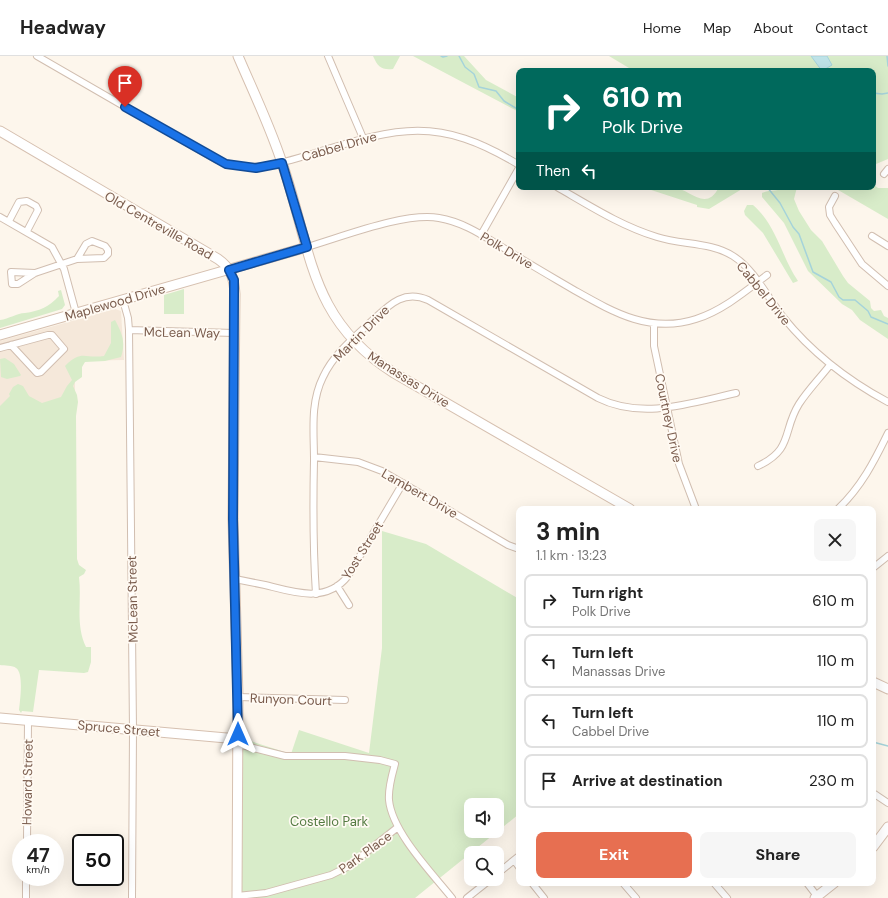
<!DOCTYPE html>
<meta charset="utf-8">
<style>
:root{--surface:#fff;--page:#f6f6f6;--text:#222;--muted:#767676;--line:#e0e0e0;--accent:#e76f51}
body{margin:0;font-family:"DM Sans",sans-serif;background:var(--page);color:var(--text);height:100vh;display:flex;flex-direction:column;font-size:15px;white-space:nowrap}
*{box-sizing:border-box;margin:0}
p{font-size:13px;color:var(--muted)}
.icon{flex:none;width:22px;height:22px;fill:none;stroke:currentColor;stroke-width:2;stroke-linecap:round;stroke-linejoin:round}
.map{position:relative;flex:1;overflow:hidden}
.panel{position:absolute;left:516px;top:450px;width:360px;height:380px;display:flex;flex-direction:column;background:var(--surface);border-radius:8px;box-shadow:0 4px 16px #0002}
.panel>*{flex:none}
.banner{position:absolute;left:516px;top:12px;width:360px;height:122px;border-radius:8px;box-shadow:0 4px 16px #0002;background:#00695c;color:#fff;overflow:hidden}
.buttons{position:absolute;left:464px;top:742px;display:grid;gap:8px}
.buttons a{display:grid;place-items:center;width:40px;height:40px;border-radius:8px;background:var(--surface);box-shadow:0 4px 16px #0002;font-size:20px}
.speed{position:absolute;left:12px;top:778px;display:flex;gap:8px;font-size:20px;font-weight:700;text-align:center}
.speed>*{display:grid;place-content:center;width:52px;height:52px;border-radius:50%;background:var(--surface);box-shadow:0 4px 16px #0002;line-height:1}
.speed small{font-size:10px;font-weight:400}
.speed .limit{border:2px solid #111;border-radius:6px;background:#fff;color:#111}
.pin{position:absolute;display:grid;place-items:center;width:34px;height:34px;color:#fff;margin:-41px -17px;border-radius:50% 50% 50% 0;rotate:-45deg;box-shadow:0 0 4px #0007}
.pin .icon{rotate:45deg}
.me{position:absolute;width:44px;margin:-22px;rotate:0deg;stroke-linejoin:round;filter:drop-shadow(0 0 3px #0008)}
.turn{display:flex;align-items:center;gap:14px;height:84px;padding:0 20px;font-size:18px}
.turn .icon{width:52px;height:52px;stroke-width:2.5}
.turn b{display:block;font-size:28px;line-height:34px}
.then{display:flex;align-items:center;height:38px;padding:0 20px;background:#0003;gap:8px;font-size:15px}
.round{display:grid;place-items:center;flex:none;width:42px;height:42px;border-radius:8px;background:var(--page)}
.head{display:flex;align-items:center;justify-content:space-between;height:68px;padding:0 20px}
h1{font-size:24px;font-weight:700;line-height:30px}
.cta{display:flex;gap:8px;margin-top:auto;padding:8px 20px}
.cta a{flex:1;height:46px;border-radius:8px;background:var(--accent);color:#fff;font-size:16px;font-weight:700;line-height:46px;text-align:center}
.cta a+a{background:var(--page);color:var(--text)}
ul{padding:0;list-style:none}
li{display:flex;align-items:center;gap:12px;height:54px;margin:0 8px 6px;padding:0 12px;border:2px solid var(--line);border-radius:8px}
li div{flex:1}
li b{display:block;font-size:15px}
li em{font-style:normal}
header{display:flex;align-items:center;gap:24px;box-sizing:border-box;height:56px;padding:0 20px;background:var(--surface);border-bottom:1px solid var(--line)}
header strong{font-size:19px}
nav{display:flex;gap:22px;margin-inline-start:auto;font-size:14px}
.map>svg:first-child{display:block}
.residential{fill:#f5e8da}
.green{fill:#d8ecc9;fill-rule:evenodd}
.water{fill:#bfe3e8;stroke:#a5d3da}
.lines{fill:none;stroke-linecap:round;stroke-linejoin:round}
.stream{stroke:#a5d3da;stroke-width:1.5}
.street-casing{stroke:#d1beb0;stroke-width:8}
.secondary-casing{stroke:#d6c0b0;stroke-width:11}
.street{stroke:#fff;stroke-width:6}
.secondary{stroke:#fff;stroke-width:9}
.route-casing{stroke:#114b97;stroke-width:10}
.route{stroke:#1a73e8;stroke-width:7}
.labels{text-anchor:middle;stroke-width:3.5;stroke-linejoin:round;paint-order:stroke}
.street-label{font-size:13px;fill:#7a5c4d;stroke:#fffaf3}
.park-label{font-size:13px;fill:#537a41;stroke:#fffaf3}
</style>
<header>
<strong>Headway</strong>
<nav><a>Home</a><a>Map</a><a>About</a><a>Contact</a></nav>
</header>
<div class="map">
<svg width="888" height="842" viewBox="0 0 888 842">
<rect width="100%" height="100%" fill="#fdf6ec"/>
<path class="residential" d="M115,253L121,255L124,304L75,305V339L0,361V285Z"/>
<path class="green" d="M373,0H400L393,13C381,14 378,11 373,0Z
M413,0H464L486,24L519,42V56Z
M609,0H888V103L876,108L873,112V15H634Z
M873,128L878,132H888V163L833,131H873Z
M642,131C652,131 663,130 673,131C690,133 706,157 719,131H739L742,133L709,153L697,151V149Z
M787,131H797L794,143L799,155L811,174L822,185L843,220L848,227L870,245L871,252L874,255L881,254L884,260L888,262V283L860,264L852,254L842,248L808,215L784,167L762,141V137C771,133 779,136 787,131Z
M747,149H753C777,170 781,200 798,225L793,227L763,177L745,159L744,155Z
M184,233V258H164V239Z
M61,234L65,249L62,253L0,272V264C9,263 17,257 25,257C39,255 49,251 59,240L58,235Z
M115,264C122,277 126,286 121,301L105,305L85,306L82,311V321L75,326L73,330L77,339L78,346L76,360L77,503L79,509L86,514L84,518L79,521C82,545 75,568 86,591H91V606L88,616L84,617L39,614L33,656L22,655L21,657L19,654C20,645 24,617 16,612C13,609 4,610 0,609V350L10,340L9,338L13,331L18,328L23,330L29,340L42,347L61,341L67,330L72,324L65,310C82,293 84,303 104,300L111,287V266Z
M5,302L14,308L21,319L20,320L7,323L1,321L0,303Z
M382,475L426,488L519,543V758L415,842H240L241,682L291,698L299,674L369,697L382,592ZM471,749H497V775H471Z"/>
<path class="water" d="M811,0H827L832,9L822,15Z"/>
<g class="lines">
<path class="stream" d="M441,0L443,1L447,0
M459,0L465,11L474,18L479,31L496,35L504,45L519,54
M887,0L888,10
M873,37L882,38L888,37
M767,131L780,147L793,171L799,178L813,216L831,226L839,241L843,244H855L868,255L871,261L888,268
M873,686L888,690"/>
<g class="street-casing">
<path id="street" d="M37,0L217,104C248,117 275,109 305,100C394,73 434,57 519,109
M328,0L363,82
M884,118L888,113
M557,131C590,150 621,170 657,181C682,189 711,186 733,200C755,214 767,241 783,261C812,297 847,324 888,346
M835,140L829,151L830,159L835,167L862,208L888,230
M0,161L52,191L64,213L76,257
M9,165L19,146L27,145L36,150L38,154L27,175
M481,179L519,112
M872,180L888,190
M92,185L105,190L108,194V198L104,202L77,203L86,188Z
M307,191C342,181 404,156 439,162C464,166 485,181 507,194C529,208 552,221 574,234C613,256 650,278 696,263C722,255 746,235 767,219
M35,217L11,216L12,228H18L35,217L77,203
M123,244L128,262L129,274L133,674L132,842
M654,268V290L679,408L696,453
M129,274L234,277
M0,292L48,279H52L64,293L41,316L37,317L11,289
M314,401L358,406L382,415L508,489L519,493
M758,410C794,393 782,375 799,348C808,334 820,322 830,309
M838,453C861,431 874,406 888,377
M873,512L888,500
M235,523C245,525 255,527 265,529C293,536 326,548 348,520L403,427
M337,530L349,549
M316,538C313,493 313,449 314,404C314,376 310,347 323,321C334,297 356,280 375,262C391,247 405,234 428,244L598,342C642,364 691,347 736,337
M238,641L345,644
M238,688L285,700H345L380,704L395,708C392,719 388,732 389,744C392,776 432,817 452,842
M873,737L888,747
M27,787L28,665
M514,804L519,811
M497,818L519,800
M532,827L544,842
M623,827L636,842
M714,827L727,842
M807,827L817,840
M237,840L266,837L331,819L349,810L398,771
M26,842V821
M467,842L491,823"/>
</g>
<g class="secondary-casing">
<path id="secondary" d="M238,0C253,35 270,70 282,107C312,193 308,263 394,317L630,453
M0,75L218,203C231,212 234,222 235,238L233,463L238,641L237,842
M0,279L307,191
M873,626L888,633
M0,662L238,683
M873,791L888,771
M815,842L834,827"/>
</g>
<use href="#street" class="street"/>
<use href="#secondary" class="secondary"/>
</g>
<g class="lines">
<g class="route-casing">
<path id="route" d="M125,51L226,108L256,112L282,107L307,191L229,214L234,224V238L233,463L238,678"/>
</g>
<use href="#route" class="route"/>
</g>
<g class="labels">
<g class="street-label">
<text transform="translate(339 90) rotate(-16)" y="5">Cabbel Drive</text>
<text transform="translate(159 169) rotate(30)" y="5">Old Centreville Road</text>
<text transform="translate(507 194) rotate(31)" y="5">Polk Drive</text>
<text transform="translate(764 237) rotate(51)" y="5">Cabbel Drive</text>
<text transform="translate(115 246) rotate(-16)" y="5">Maplewood Drive</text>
<text transform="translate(182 276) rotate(1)" y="5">McLean Way</text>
<text transform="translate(361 277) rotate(-45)" y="5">Martin Drive</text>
<text transform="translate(409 323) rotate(32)" y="5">Manassas Drive</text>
<text transform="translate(669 362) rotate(78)" y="5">Courtney Drive</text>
<text transform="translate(420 437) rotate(30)" y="5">Lambert Drive</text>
<text transform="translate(362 494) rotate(-58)" y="5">Yost Street</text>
<text transform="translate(132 543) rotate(-91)" y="5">McLean Street</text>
<text transform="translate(291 643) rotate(2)" y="5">Runyon Court</text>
<text transform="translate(119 672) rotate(5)" y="5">Spruce Street</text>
<text transform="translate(27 726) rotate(-89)" y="5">Howard Street</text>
<text transform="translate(365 796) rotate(-36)" y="5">Park Place</text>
</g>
<g class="park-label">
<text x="329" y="770">Costello Park</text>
</g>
</g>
</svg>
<div class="buttons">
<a><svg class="icon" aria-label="sound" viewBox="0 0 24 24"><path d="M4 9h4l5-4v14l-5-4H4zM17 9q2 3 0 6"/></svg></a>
<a><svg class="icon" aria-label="search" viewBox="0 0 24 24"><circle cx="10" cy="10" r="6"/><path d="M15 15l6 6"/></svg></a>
</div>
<div class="speed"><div>47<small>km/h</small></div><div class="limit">50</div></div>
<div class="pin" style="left:125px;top:51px;background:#d93025"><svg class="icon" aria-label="arrive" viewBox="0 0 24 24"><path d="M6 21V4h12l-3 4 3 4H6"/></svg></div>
<svg class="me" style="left:238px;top:678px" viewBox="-20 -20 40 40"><path d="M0-17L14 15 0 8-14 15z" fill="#1a73e8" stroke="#fff" stroke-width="4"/></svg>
<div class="banner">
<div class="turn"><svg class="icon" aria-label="right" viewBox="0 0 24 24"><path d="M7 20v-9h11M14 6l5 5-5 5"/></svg><div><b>610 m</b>Polk Drive</div></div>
<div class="then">Then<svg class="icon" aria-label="left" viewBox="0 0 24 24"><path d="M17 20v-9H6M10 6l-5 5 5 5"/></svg></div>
</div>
<section class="panel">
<div class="head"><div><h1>3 min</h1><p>1.1 km · 13:23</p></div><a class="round"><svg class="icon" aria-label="close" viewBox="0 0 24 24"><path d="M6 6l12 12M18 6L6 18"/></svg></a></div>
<ul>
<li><svg class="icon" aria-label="right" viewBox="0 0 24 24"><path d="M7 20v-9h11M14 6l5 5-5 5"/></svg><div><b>Turn right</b><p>Polk Drive</p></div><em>610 m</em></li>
<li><svg class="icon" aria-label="left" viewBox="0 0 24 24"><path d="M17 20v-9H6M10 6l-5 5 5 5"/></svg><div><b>Turn left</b><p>Manassas Drive</p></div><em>110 m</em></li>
<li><svg class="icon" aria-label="left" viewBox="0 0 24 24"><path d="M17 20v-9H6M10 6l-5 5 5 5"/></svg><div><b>Turn left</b><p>Cabbel Drive</p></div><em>110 m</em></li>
<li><svg class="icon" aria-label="arrive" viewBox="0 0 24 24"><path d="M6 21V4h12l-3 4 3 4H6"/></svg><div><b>Arrive at destination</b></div><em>230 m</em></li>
</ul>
<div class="cta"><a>Exit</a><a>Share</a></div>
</section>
</div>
